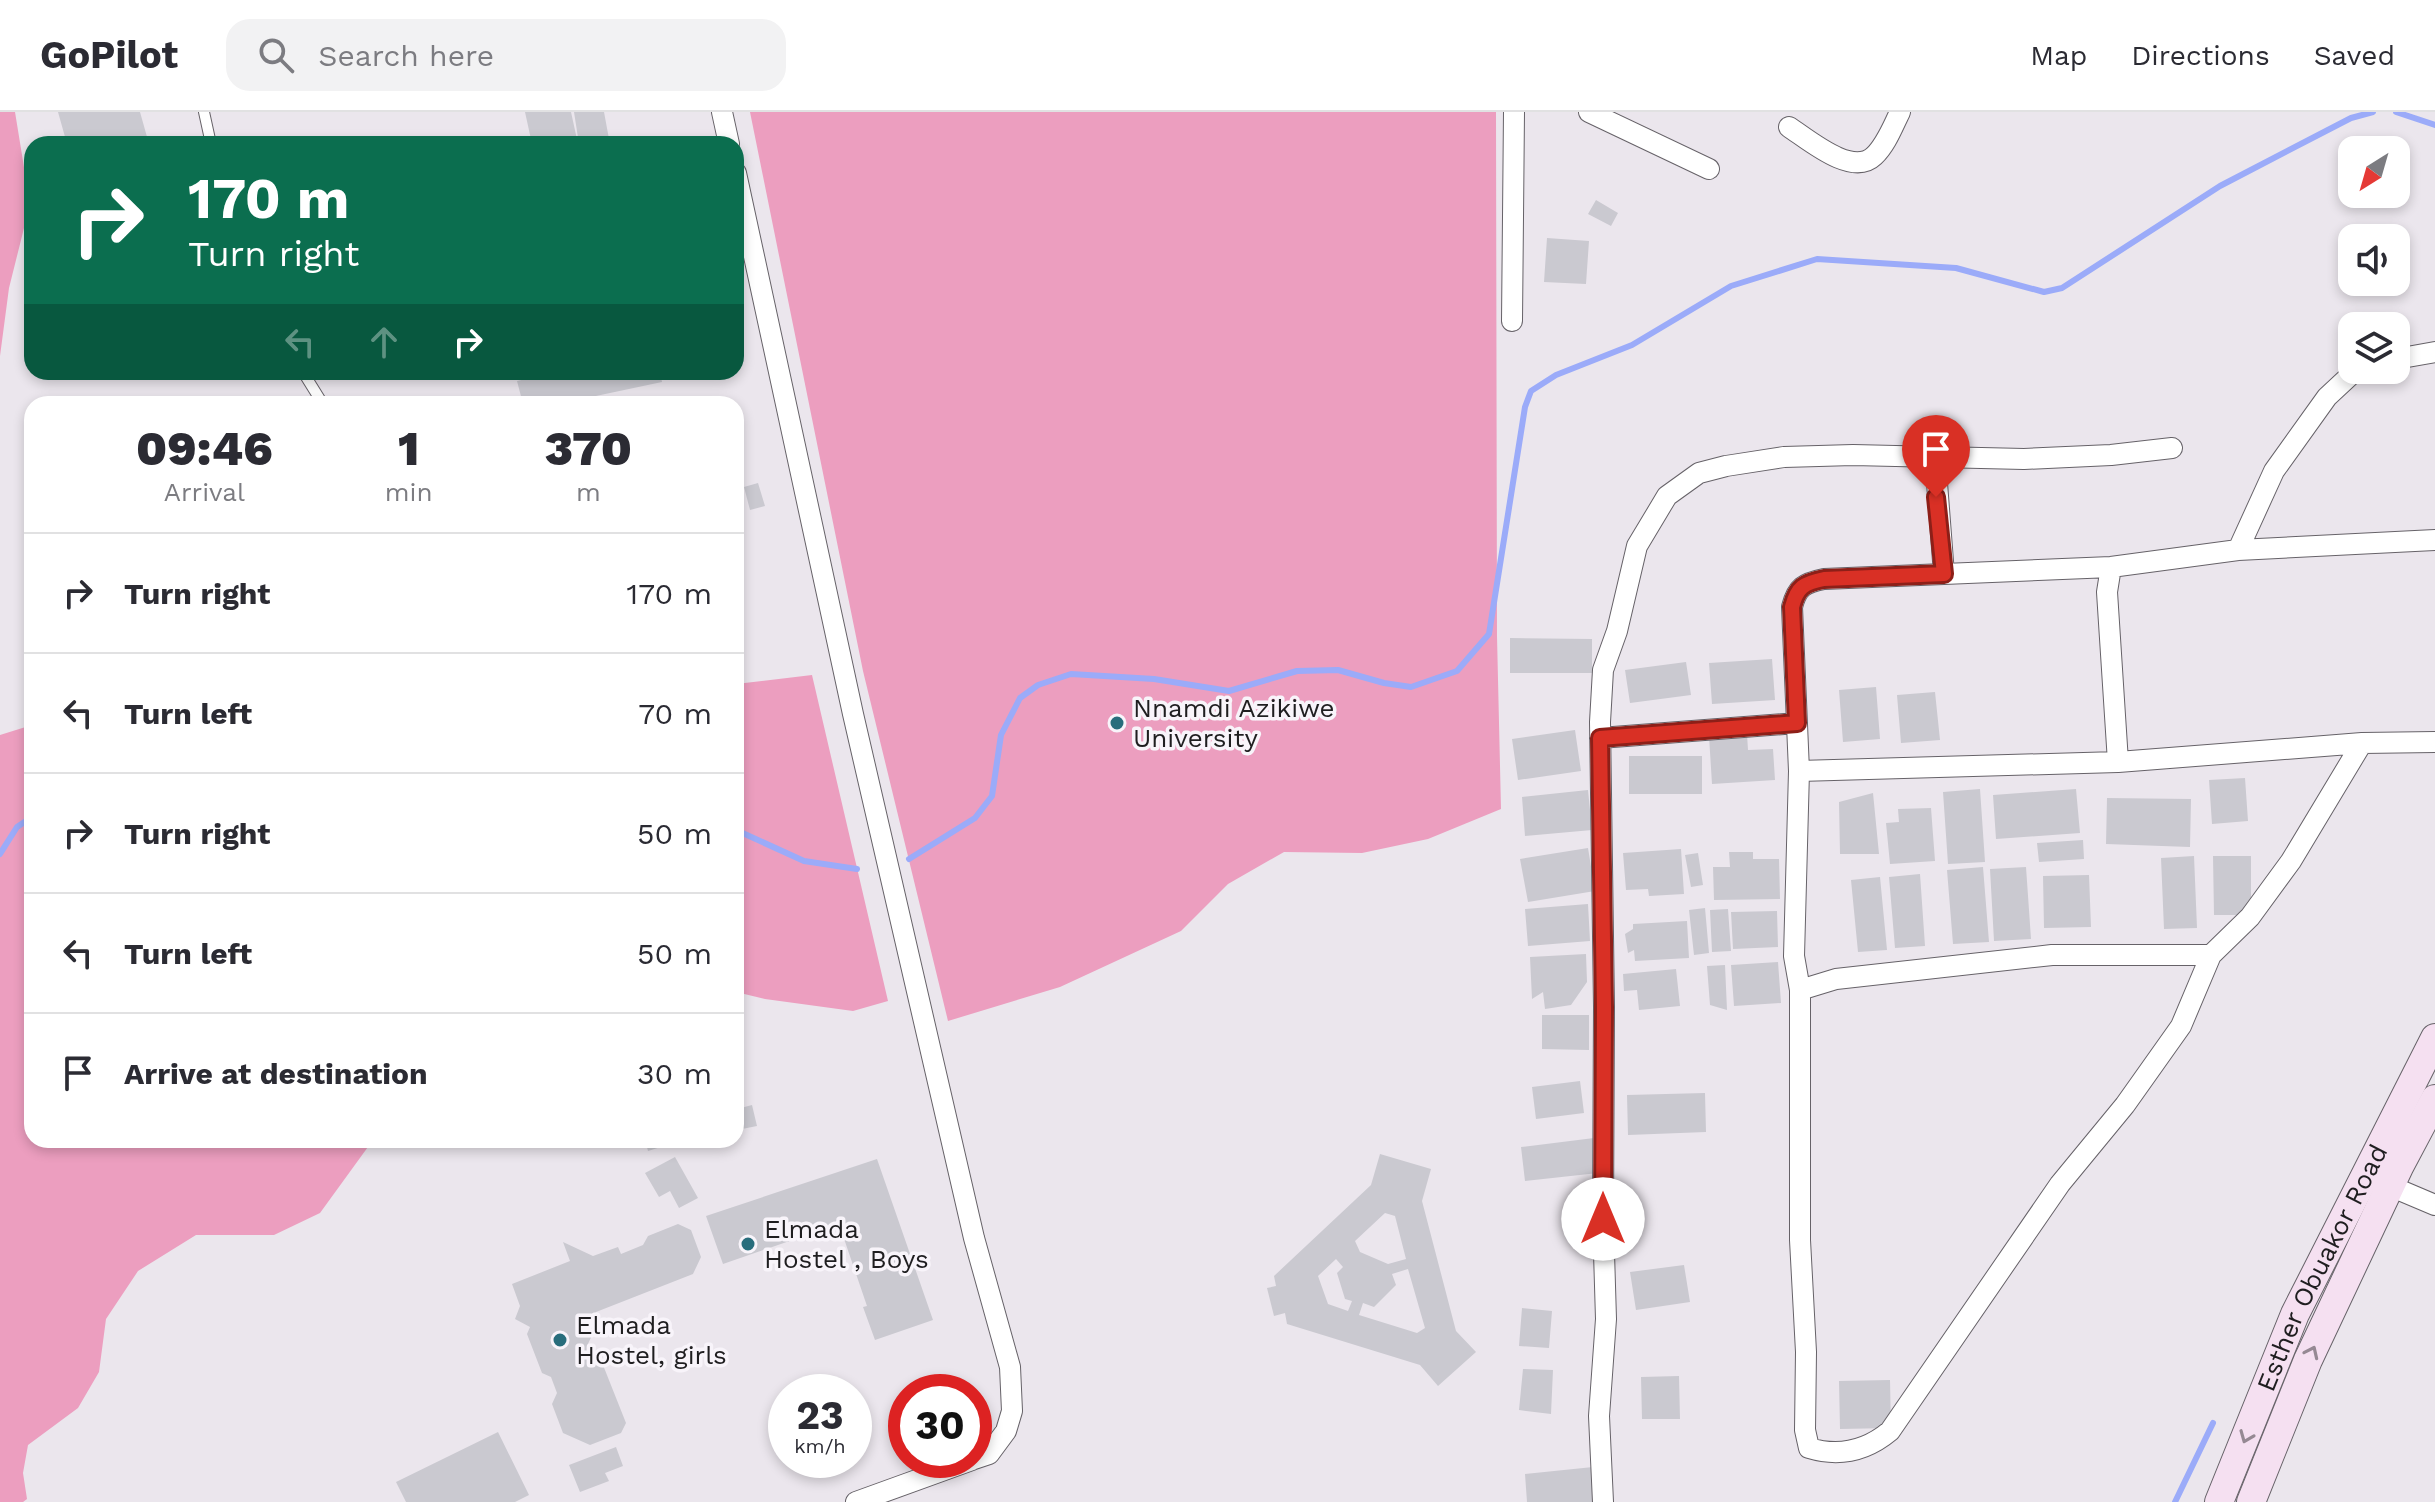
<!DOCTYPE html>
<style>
:root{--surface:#fff;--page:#f2f2f3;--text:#2b2b33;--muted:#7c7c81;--line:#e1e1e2}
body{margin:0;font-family:"Work Sans",sans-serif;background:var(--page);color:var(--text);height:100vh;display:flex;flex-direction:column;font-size:30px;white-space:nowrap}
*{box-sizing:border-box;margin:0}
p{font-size:26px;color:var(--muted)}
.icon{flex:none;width:44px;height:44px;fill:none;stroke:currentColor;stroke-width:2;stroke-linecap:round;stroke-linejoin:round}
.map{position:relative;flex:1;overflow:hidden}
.drawer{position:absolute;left:24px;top:284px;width:720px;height:752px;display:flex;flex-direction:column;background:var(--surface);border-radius:24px;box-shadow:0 4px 12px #0003}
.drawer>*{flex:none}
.guide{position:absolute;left:24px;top:24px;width:720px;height:244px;border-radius:24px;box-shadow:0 4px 12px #0003;background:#0b6e4f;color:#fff;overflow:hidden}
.needle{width:52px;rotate:217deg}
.fabs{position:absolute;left:2338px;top:24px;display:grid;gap:16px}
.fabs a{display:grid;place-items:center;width:72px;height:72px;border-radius:16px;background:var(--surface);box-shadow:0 4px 12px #0003;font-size:40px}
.speed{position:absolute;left:768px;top:1262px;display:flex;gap:16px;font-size:40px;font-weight:700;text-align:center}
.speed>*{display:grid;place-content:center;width:104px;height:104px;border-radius:50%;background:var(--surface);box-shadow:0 4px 12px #0003;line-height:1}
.speed small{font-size:20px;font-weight:400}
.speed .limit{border:12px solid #d22;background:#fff;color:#111}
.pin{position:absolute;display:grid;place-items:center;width:68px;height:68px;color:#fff;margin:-82px -34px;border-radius:50% 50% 50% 0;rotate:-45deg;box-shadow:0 0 8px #0007}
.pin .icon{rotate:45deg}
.me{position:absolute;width:88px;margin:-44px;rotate:0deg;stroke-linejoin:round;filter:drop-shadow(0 0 6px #0008)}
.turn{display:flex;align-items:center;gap:28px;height:168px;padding:0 32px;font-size:36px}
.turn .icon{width:104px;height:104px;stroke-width:2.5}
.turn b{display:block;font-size:56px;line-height:68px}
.lanes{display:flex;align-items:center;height:76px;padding:0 32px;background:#0003;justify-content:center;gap:40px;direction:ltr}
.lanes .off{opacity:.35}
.eta{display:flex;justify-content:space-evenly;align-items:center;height:136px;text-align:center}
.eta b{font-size:48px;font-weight:800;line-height:56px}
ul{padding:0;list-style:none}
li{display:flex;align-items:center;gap:24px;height:120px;padding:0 32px;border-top:2px solid var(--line)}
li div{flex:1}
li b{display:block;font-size:30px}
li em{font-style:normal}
header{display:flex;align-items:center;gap:48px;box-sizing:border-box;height:112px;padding:0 40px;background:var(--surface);border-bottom:2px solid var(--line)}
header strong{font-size:38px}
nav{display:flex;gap:44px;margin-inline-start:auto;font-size:28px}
.search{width:560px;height:72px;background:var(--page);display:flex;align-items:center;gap:20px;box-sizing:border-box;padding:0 28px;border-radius:24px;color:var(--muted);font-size:30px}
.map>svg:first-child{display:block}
.green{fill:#ec9ebf}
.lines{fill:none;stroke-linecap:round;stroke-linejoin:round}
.stream{stroke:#9babf9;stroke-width:6}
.building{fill:#cac9d0;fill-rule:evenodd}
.lane-casing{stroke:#666268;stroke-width:12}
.street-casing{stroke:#666268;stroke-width:22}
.secondary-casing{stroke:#666268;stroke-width:30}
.lane{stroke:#fff;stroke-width:10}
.street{stroke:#fff;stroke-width:20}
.secondary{stroke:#f5e0f1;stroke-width:28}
.oneway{stroke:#958993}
.route-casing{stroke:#8d1f18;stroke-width:20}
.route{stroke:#d93025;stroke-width:14}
.poi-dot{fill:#286d7c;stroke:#f8f4fa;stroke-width:3}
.labels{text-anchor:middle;stroke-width:7;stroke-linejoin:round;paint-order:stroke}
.poi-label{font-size:26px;fill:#1f1e20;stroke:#f8f4fa;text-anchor:start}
.street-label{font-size:26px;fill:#1f1e20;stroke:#f8f4fa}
</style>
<header>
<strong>GoPilot</strong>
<div class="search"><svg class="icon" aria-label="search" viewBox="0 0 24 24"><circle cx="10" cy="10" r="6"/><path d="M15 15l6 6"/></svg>Search here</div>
<nav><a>Map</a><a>Directions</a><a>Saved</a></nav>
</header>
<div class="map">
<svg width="2435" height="1390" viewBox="0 0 2435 1390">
<rect width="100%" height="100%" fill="#ebe6ed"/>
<path class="green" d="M0,0H15L30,92L9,176L0,244Z
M750,0H1496L1497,524L1501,697L1428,727L1362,741L1284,740L1228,772L1181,819L1060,875L948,909L863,559Z
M812,563L888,889L853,899L765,887L736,880V572Z
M32,613V1028H373L320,1101L274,1123H196L138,1159L106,1207L99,1260L78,1296L28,1333L23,1361L27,1387L23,1390H0V623Z"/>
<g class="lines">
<path class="stream" d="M2396,0L2435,13
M736,718L804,749L857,757
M0,742L17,715L32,705
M909,747L975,706L992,684L1001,623L1020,586L1038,573L1071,562L1154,567L1229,579L1297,559L1338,558L1384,571L1411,575L1457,559L1489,522L1525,295L1531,279L1556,263L1632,233L1731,174L1817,147L1956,156L2044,180L2062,176L2220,74L2351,6L2373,0
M2175,1390L2213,1311"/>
</g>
<path class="building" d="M58,0H140L149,32H67Z
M525,0H571L578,32H532Z
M574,0H604L609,27L579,32Z
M1596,88L1618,101L1611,114L1588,102Z
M1547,126L1589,129L1586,172L1544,170Z
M538,260H660L662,270L558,292H523L517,269L539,264Z
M758,371L765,394L750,398L744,375Z
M1510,526L1592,527V561H1510Z
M1772,547L1775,588L1712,592L1709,551Z
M1686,550L1691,583L1630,591L1625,558Z
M1876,575L1880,627L1843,630L1839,578Z
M1935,580L1940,628L1901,631L1897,583Z
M1575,618L1581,659L1518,668L1512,627Z
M1747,622L1748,638L1773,637L1775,668L1712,672L1709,624Z
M1629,644H1702V682H1629Z
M2245,666L2248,709L2212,712L2209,668Z
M1980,677L1985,750L1948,752L1943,680Z
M2076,677L2080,721L1996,727L1993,683Z
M1588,678L1592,718L1525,724L1522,685Z
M1873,681L1879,742H1840L1839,690Z
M2107,686L2191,687L2190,735L2106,732Z
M1931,696L1935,749L1890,752L1886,711L1899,710L1898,697Z
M2083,728L2084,747L2039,750L2037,731Z
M1588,736L1595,779L1528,790L1520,747Z
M1681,737L1684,782L1649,784L1648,777L1626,778L1623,741Z
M1729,740H1753V747H1779L1780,787L1714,788L1713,755H1730Z
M1698,741L1703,773L1691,775L1685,743Z
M2194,744L2197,816L2164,817L2161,746Z
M2213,744H2251V803H2214Z
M1983,755L1989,830L1953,832L1947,758Z
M2026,755L2031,827L1994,829L1990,757Z
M1920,762L1925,834L1895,836L1889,765Z
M2089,763L2091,815L2044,816L2043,764Z
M1880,765L1887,838L1858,840L1851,768Z
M1588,792L1590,829L1528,834L1525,797Z
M1705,796L1709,841L1694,843L1689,798Z
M1728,797L1731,839L1712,840L1710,798Z
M1777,799L1778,835L1733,837L1731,800Z
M1687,809L1689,846L1635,849L1634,838L1628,841L1625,822L1633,817V812Z
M1586,842L1587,870L1571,893L1545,897L1543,880L1532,887L1530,845Z
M1778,850L1781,891L1734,894L1731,853Z
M1725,853L1727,898L1710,893L1707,854Z
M1676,857L1680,894L1639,898L1637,878L1624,879L1623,862Z
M1542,903H1589V938L1542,937Z
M1580,969L1584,1001L1536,1007L1532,975Z
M1705,981L1706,1020L1628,1023L1627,983Z
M752,993L757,1014L742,1017L737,997Z
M1594,1026L1598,1061L1525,1069L1521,1035Z
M645,1028H680V1029L648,1039Z
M1380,1042L1431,1057L1422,1089L1456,1219L1476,1240L1438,1274L1420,1253L1287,1212L1285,1201L1274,1204L1267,1176L1276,1174L1274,1164L1371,1073ZM1385,1101L1395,1104L1406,1147L1388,1152L1360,1140L1355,1129ZM1336,1147L1343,1155L1337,1161L1345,1187L1352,1189L1348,1199L1328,1192L1318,1164ZM1408,1157L1425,1216L1417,1221L1359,1203L1363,1191L1374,1195L1396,1173L1392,1162Z
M675,1045L698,1086L679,1096L670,1079L659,1085L645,1061Z
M877,1047L933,1208L875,1228L863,1195L867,1194L839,1112L723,1152L706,1104Z
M678,1112L691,1118L701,1145L693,1162L596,1200L591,1210L594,1219L587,1234L604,1241L601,1248L626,1311L621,1321L590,1333L563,1321L552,1292L557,1281L551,1265L542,1261L527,1222L530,1215L515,1207L520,1194L512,1172L570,1149L563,1130L593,1144L618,1135L621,1142L643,1133L648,1124Z
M1684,1153L1690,1190L1636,1198L1630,1160Z
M1522,1196L1552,1199L1549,1236L1519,1234Z
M1523,1257L1553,1258L1551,1302L1519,1298Z
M1679,1264L1680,1307H1642L1641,1265Z
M1890,1268L1891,1316L1840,1317L1839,1269Z
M498,1320L529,1383L515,1390H406L396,1370Z
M616,1335L623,1354L605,1361L609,1369L580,1380L569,1353Z
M1593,1355L1596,1390H1527L1525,1362Z"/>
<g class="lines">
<g class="lane-casing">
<path id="lane" d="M204,0L211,32
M303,260L321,289"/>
</g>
<g class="street-casing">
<path id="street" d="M722,0L729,32
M1589,0L1709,57
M1789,15C1809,28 1852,65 1874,44C1886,33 1893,14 1900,0
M736,61L853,602L974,1126L1010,1255L1012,1299L1006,1319L989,1342L974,1347
M1512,209L1514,0
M2396,247L2435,240
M1935,345L1944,462
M2238,438L2274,359L2327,285L2356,258
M2111,455L2107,480L2118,650
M1600,626L1797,611
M2362,631L2291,749L2250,805L2211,843L2181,914L2125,993L2060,1072L1890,1319C1866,1339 1839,1345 1809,1336L1805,1318L1806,1240L1800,1128V878L1794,844L1799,659L1792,495C1797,475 1804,471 1824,467L2111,455L2238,438L2435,428
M1799,659L2118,650L2362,631L2435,630
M1800,878L1836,867L2052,843H2211
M2390,1074L2435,1093
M856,1390L972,1348
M1603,1390L1599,1304L1606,1207L1603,1107L1604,895L1600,610L1603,558L1617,519L1637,434L1667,384L1699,361L1726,354L1784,345L1853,343L2024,347L2111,343L2172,336"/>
</g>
<g class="secondary-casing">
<g id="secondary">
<path id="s1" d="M2219,1390L2295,1202L2435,926"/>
<path d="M2251,1390L2308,1248L2399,1055L2435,987"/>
</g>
</g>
<use href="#lane" class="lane"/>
<use href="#street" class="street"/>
<use href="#secondary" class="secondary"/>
</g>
<defs><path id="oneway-chevron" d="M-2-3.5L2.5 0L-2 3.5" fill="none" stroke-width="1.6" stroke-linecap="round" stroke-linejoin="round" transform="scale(2)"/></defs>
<g class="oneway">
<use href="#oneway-chevron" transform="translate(2312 1240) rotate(-65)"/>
<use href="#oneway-chevron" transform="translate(2246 1325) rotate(112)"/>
</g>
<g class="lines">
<g class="route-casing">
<path id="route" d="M1603,1107L1604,895L1600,626L1797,611L1792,495C1797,475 1804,471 1824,467L1944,462L1936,385"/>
</g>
<use href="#route" class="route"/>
</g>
<g class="poi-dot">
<circle cx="1117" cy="611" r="8"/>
<circle cx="748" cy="1132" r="8"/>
<circle cx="560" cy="1228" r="8"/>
</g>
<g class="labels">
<g class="poi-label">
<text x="1133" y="605">Nnamdi Azikiwe<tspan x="1133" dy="30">University</tspan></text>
<text x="764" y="1126">Elmada<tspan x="764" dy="30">Hostel , Boys</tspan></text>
<text x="576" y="1222">Elmada<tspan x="576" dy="30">Hostel, girls</tspan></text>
</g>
<g class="street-label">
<text dy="9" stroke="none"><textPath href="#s1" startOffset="256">Esther Obuakor Road</textPath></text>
</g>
</g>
</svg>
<div class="fabs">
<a><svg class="needle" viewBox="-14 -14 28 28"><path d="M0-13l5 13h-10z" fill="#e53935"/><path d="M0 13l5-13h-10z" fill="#7c7c81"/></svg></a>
<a><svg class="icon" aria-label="sound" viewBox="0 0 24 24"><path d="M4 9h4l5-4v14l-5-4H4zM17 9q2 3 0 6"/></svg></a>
<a><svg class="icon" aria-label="layers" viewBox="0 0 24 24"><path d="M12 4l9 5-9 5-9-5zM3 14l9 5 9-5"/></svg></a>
</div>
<div class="speed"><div>23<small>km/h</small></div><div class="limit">30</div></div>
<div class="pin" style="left:1936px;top:385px;background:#d93025"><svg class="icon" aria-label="arrive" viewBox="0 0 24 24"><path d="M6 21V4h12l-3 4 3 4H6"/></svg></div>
<svg class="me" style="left:1603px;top:1107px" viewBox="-20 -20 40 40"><circle r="19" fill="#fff"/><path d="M0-13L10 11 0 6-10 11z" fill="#d93025"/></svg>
<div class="guide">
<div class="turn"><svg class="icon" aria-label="right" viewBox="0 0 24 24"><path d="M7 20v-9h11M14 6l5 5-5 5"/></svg><div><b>170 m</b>Turn right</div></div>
<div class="lanes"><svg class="icon off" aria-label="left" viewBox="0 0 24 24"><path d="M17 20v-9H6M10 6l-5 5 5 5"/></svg><svg class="icon off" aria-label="ahead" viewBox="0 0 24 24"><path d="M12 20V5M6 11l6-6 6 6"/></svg><svg class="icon" aria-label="right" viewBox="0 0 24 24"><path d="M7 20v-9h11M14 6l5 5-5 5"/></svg></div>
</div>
<section class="drawer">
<div class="eta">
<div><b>09:46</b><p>Arrival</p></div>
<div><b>1</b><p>min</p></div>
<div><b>370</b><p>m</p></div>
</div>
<ul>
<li><svg class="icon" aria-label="right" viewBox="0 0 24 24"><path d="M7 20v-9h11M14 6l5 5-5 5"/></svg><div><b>Turn right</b></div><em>170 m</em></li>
<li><svg class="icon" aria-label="left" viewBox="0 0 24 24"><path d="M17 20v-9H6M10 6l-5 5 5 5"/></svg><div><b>Turn left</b></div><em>70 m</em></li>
<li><svg class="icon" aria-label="right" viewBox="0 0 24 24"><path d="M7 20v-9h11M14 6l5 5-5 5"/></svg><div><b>Turn right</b></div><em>50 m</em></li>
<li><svg class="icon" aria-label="left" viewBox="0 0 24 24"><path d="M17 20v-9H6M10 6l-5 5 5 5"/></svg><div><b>Turn left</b></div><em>50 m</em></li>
<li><svg class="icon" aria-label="arrive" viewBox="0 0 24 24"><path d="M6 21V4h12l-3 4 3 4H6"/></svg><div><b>Arrive at destination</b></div><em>30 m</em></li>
</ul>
</section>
</div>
